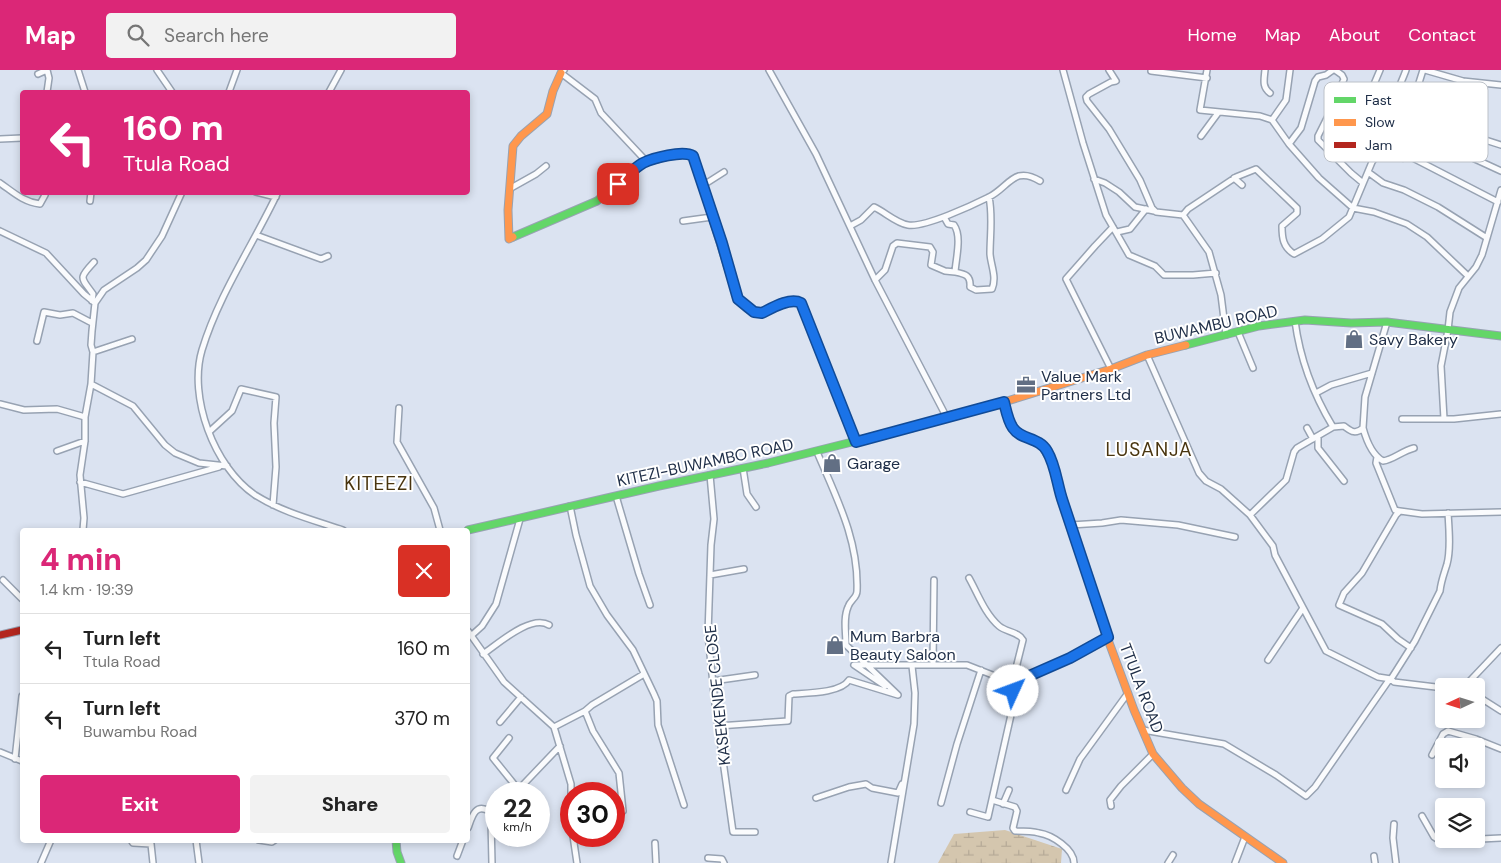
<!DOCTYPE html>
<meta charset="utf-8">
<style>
:root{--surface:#fff;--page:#f2f2f2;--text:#222;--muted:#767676;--line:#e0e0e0;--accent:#db2777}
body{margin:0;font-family:"DM Sans",sans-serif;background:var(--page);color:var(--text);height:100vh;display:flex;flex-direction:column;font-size:19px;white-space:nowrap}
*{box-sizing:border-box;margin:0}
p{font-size:16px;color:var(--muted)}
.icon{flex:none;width:28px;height:28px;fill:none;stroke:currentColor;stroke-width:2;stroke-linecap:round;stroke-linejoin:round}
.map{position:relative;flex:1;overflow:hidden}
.side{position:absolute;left:20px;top:458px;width:450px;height:315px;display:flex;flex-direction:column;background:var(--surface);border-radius:5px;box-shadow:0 2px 8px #0003}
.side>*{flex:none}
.hud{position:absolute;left:20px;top:20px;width:450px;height:105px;border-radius:5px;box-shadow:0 2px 8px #0003;background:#db2777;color:#fff;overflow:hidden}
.needle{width:32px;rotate:266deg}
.buttons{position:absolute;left:1435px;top:608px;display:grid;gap:10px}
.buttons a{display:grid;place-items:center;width:50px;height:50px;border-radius:5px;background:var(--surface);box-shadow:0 2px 8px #0003;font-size:25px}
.speed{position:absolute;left:485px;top:712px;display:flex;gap:10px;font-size:25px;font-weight:700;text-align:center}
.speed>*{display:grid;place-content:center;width:65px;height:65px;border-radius:50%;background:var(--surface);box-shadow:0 2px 8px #0003;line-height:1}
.speed small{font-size:12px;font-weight:400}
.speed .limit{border:8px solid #d22;background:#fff;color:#111}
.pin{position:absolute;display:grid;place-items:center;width:42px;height:42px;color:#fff;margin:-21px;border-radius:10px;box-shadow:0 2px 8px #0006}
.me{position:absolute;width:55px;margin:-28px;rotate:47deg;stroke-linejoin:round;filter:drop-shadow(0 0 4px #0008)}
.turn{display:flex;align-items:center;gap:18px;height:105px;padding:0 20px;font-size:22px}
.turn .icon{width:65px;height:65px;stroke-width:2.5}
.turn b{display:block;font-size:35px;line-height:42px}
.round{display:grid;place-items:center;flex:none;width:52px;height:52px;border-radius:5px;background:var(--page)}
.overview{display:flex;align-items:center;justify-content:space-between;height:85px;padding:0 20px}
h1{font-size:30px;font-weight:800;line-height:38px;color:var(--accent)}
.button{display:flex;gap:10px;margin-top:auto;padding:10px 20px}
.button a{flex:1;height:58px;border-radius:5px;background:var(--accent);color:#fff;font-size:20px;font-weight:800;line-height:58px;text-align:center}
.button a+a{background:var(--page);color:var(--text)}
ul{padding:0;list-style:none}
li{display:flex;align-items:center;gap:15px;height:70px;padding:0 20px;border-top:1px solid var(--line)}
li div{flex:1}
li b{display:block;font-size:19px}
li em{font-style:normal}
header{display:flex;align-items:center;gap:30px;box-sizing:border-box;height:70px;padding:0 25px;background:var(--accent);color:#fff}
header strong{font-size:24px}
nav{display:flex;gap:28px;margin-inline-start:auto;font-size:18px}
.search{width:350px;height:45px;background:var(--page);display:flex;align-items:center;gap:12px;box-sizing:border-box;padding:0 18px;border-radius:5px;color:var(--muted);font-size:19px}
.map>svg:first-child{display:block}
.wetland{fill:url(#wetland-marsh)}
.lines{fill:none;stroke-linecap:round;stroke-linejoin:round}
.street-casing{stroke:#97a2b2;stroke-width:8}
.fast-casing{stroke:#97a2b2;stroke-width:9}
.slow-casing{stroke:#97a2b2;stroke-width:9}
.jam-casing{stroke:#97a2b2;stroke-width:9}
.street{stroke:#fafbfd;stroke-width:5}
.fast{stroke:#63d668;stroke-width:7}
.slow{stroke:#ff974d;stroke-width:7}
.jam{stroke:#b3261e;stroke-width:7}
.route-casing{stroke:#114b97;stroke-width:12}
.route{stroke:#1a73e8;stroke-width:9}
.labels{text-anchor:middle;stroke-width:4;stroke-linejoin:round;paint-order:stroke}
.street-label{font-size:16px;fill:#213049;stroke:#fff}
.poi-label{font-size:16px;fill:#213049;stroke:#fff;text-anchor:start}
.quarter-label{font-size:19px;letter-spacing:1px;fill:#49350f;stroke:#fff}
.key{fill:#fff;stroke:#bcc1c8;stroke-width:1}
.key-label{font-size:14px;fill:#213049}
</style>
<header>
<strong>Map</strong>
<div class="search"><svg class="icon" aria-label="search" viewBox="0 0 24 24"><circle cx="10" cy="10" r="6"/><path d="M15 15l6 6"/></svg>Search here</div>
<nav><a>Home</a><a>Map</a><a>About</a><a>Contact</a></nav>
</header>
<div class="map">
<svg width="1501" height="793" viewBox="0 0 1501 793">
<defs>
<pattern id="wetland-marsh" width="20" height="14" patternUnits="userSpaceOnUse" patternTransform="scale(1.25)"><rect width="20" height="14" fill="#d4c6ae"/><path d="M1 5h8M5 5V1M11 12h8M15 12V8" fill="none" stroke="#b6aa97"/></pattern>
</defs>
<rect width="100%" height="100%" fill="#dbe3f1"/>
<path class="wetland" d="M1005,760L1062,779L1061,793H938L954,764Z"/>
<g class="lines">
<g class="street-casing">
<path id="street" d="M78,0L85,22
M157,0L172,22
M564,0L561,3L595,29L601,43L647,92
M769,0L816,84L875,210L947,348
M1063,0L1083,73L1106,145L1129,185L1155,196L1164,205H1193L1216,203
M1109,0L1116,11L1111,12L1089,24L1086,27L1087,31L1109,59L1140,110L1152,138L1156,142L1183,145
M1207,0L1200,40L1260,46L1272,50L1289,74L1319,108L1353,138L1374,142L1407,154L1427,167L1468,206
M1265,0C1264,10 1262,17 1270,23
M1335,0L1342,5L1344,9L1332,38L1318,66V70L1351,103L1363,113
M1406,0C1402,12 1391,31 1394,43L1409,52L1414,61L1501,101
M1425,0L1463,11L1501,15
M1151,1L1207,8
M38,4L47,0L49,8L47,22
M229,22L237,0
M329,22L341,0
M1420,30L1439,37L1476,67L1501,75
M1272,50L1286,30L1290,0
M1412,57L1421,24L1418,16L1423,0
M1201,66L1218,43
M0,69L22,68
M1289,74L1301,58L1315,11L1318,7L1326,5L1333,0
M1335,88L1369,26L1380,0
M1403,88L1407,85L1498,132
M1368,102L1383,113L1404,120L1438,137L1487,168
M1234,108L1242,115
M1094,109L1105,113L1119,122L1135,137L1154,141
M0,113C13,122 23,132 40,134L45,125
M702,116L724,102
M511,118L536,104L546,96
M256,122L276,127
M278,122C253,175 219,224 202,280C188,327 214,397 255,425C282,442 313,450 343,460
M90,131L91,122
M944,147L948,154L954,155C962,166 956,188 955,202C965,204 971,205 970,217L976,220L992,219C997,207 991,196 990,184C990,165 993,146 989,127
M683,151L712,147
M850,156L861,150L874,137C885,142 896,153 908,155C924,158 973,135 989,127C1009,117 1014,95 1040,111
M0,161L46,183L84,224L95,233
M1117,162L1130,159L1146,139
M256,165L321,189L328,186
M875,210L885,200L893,176L897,173L930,177L933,182L931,195L945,201L955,202
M92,231L93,224C81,207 78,209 94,192
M1295,251C1300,289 1313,324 1333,357
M1238,262L1253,298
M1226,265L1221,225L1209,182L1183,145L1188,139L1236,107L1256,99L1297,138V143L1282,156C1282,168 1283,177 1294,184L1322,169L1349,147L1372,92L1402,49
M37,271L44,242L60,245L73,243L92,253
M93,282L132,269
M1147,285L1199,403L1206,411L1221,419L1250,445L1286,410L1294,382L1297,378L1333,357L1344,356C1351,361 1355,365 1363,358L1365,327L1387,252
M1111,299L1066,209L1095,176L1113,157
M91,314L133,336L165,375L175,383L199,393L227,396
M1316,323L1331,315L1372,303
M0,334L24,340L57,339L85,347
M399,338L397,372L434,438L440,460
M1402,349H1454L1501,344
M1444,349L1441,296L1448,260L1450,242L1459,218L1476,197L1482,185L1501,120
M1307,358L1313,369
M1363,358C1366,369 1372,385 1383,391C1393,390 1402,381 1414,378
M209,362L232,341L241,319L276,327L274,353L276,397L273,435
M1318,367V378L1344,411
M57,381L85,371
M1377,387L1376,393L1395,440L1399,441
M743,398L747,424L756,437
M710,405L714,449L711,475L708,564L715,634L733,762H755
M80,412L123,424L219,397
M616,426L639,504L650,535
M570,436L576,465L590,516L607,545L633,580L654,624L657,631L658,655L684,735
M1250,445L1273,476L1275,485L1326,581L1378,607L1391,609L1394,612L1444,618
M1071,455L1102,453L1121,450L1144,452L1178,455L1235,467
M83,460L84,448L80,405L85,371V347L91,314L93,282L91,275L92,261L95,233L104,220L137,198L146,190L162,166L182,122
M710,505L744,499
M969,508C978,524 985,544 999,556C1006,562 1019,562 1023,570L1013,610V636L988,747L970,742
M3,510L22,529
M468,561L504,612L554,657L571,714V734
M472,565L482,556L496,534L520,449
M1411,578L1398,569L1382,554L1339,535L1344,523L1362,503L1396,445L1400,441L1422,444L1501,442
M483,584C498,574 531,544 549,555
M1268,590L1303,538
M933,594L934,510
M1391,609L1415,571L1440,521C1441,511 1444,504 1447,494C1451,479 1449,459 1448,443
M713,611L755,605
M885,616L854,595H967L1013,613L1070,588L1107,567
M1465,616L1501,578
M1476,625L1501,641
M585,641L593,661L619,703L623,741
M500,652L521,627
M718,656L788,651L789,626L793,624C808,623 841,623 849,610L898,625L846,575C846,563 843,548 848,537C850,530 857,528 857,521C859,470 836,427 817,382
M554,657L585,641L592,635L644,604
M1143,660L1224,674L1276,705L1306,726L1315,717L1389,610
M509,668L493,688L518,719H519L560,676
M0,682L22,691
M1432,685L1443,664L1448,661L1476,669L1501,679
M15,689L22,626
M1066,720L1080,689L1128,623
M816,728L849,717L866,714L872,718L898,723L902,714
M992,730L1015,737L1017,741L1013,758L1015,761C1023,761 1032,761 1039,763C1052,765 1074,779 1074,793
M941,733L957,674L981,600
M1003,734L1009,720
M1111,736L1110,730L1121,716L1153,684
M1476,736L1479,769
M1422,746L1434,767L1440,771L1501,768
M1394,754L1393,768L1396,793
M468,758C472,747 475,733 489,741L491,751L492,793
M573,766L577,793
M131,770L133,773L151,774L153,793
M196,770L199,793
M259,770L272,772L275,770
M655,773L656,793
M457,786L463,770
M1374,786L1375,793
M708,788L722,789L724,793
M41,793L51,770
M891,793L914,654L915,623L912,596
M1168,793L1173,785
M1235,793L1245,767"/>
</g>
<g class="fast-casing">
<path id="fast" d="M513,167L597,131L643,93L673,85L691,84L696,95L737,227C761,263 774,224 801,233L824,291
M1186,275L1259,256L1305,250L1351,253L1387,252L1501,266
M468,460L659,416L768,393L912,357
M396,770L397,782L401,793"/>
</g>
<g class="slow-casing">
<path id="slow" d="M513,167L509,169L508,140L513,76L521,66L547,44L553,21L561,3
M912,357L1004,332L1111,299L1147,285L1186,275
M1088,507L1107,567L1134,640L1153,684L1182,718L1199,734L1283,793"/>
</g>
<g class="jam-casing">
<path id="jam" d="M824,291L856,372
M1004,332L1012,357L1022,365L1041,374L1051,391L1088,507
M0,565L22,560"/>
</g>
<use href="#street" class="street"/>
<use href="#fast" class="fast"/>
<use href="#slow" class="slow"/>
<use href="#jam" class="jam"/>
</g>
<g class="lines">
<g class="route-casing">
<path id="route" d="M618,114C626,107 634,98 643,93C653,88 683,80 693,86L722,173L738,229L754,242L762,243C772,238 790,227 801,233L856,372L1004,332C1006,340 1008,351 1013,358C1021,370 1039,367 1047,381C1056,396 1057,415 1063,432C1078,477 1093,522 1108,567L1070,588L1013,613V621"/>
</g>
<use href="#route" class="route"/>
</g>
<defs>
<g id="shop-bare" transform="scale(1.5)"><path d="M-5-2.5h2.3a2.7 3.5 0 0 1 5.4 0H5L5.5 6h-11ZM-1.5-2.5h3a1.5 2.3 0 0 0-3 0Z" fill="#626f84" stroke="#fff" stroke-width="2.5" paint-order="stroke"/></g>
<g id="office-bare" transform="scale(1.5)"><path d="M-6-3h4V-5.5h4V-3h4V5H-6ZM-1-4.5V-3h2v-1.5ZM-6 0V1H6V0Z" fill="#626f84" stroke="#fff" stroke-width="2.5" paint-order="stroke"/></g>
</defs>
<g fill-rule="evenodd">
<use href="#shop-bare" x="1354" y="269"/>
<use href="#office-bare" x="1026" y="315"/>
<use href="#shop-bare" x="832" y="393"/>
<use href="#shop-bare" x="835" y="575"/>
</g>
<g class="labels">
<g class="street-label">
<text transform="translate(1216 254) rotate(-13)" y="6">BUWAMBU ROAD</text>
<text transform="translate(705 392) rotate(-12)" y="6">KITEZI-BUWAMBO ROAD</text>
<text transform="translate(1142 618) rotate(69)" y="6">TTULA ROAD</text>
<text transform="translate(717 625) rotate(-96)" y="6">KASEKENDE CLOSE</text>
</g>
<g class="poi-label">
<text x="1369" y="275">Savy Bakery</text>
<text x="1041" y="312">Value Mark<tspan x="1041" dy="18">Partners Ltd</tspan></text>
<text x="847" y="399">Garage</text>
<text x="850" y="572">Mum Barbra<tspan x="850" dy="18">Beauty Saloon</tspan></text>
</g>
<g class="quarter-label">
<text x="1149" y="386">LUSANJA</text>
<text x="379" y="420">KITEEZI</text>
</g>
</g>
<rect x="1324" y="12" width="164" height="80" rx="8" class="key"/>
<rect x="1334" y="27" width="22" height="6" fill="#63d668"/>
<rect x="1334" y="49" width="22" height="7" fill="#ff974d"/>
<rect x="1334" y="72" width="22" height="6" fill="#b3261e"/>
<g class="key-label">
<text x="1365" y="35">Fast</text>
<text x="1365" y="57">Slow</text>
<text x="1365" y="80">Jam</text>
</g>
</svg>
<div class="buttons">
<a><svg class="needle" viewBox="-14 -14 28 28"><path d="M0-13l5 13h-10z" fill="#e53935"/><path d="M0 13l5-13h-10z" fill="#767676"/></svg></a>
<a><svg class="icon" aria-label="sound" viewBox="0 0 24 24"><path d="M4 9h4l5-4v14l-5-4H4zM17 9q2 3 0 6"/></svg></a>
<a><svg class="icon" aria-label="layers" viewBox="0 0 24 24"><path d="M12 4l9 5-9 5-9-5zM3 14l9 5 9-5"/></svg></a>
</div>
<div class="speed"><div>22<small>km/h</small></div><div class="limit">30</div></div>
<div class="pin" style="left:618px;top:114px;background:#d93025"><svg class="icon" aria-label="arrive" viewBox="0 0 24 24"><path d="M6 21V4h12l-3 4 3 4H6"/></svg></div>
<svg class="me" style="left:1013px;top:621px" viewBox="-20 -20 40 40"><circle r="19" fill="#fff"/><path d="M0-13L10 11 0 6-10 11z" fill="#1a73e8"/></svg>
<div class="hud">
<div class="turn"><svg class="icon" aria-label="left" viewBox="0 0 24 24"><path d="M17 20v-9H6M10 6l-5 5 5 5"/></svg><div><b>160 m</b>Ttula Road</div></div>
</div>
<section class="side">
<div class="overview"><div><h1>4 min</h1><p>1.4 km · 19:39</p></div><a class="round" style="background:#d93025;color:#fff"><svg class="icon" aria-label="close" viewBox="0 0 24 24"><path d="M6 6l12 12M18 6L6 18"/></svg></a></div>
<ul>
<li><svg class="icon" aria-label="left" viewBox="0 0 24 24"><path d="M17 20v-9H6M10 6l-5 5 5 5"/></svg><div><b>Turn left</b><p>Ttula Road</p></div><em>160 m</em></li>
<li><svg class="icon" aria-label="left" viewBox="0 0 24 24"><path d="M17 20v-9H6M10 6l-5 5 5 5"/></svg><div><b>Turn left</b><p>Buwambu Road</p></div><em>370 m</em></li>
</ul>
<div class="button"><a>Exit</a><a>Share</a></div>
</section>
</div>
